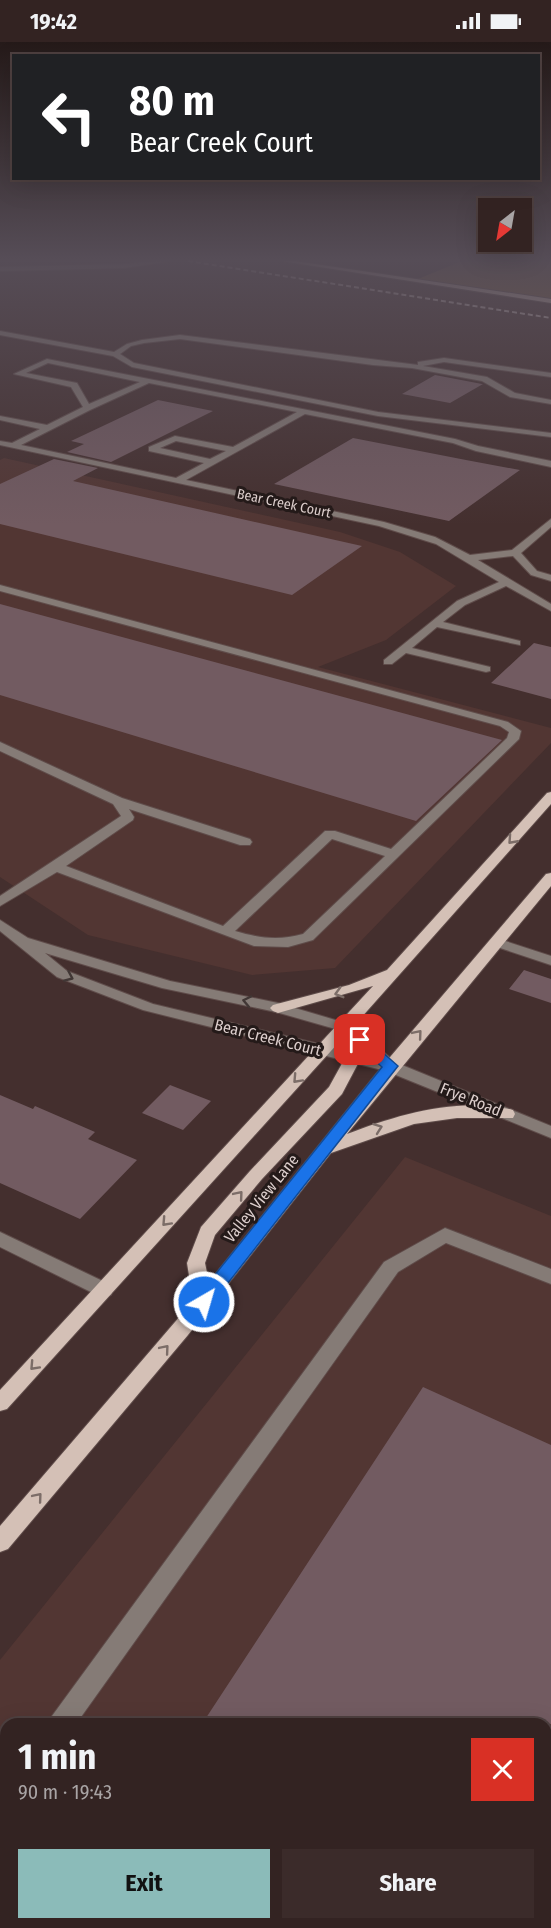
<!DOCTYPE html>
<meta charset="utf-8">
<style>
:root{--surface:#332322;--page:#3b2b2a;--text:#f1f3f6;--muted:#a9a4a5;--line:#4e4040;--accent:#8bbbb9}
body{margin:0;font-family:"Fira Sans Condensed",sans-serif;background:var(--page);color:var(--text);height:100vh;display:flex;flex-direction:column;font-size:22px;white-space:nowrap}
*{box-sizing:border-box;margin:0}
p{font-size:20px;color:var(--muted)}
.icon{flex:none;width:33px;height:33px;fill:none;stroke:currentColor;stroke-width:2;stroke-linecap:round;stroke-linejoin:round}
.map{position:relative;flex:1;overflow:hidden}
.sheet{position:absolute;left:0px;top:1676px;width:552px;height:212px;display:flex;flex-direction:column;background:var(--surface);border-radius:18px 18px 0 0;box-shadow:0 6px 24px #0002,0 0 0 2px var(--line)}
.sheet>*{flex:none}
.banner{position:absolute;left:12px;top:12px;width:528px;height:126px;border-radius:0px;box-shadow:0 6px 24px #0002,0 0 0 2px var(--line);background:#202124;color:#fff;overflow:hidden}
.needle{width:39px;rotate:211deg}
.fabs{position:absolute;left:478px;top:156px;display:grid;gap:12px}
.fabs a{display:grid;place-items:center;width:54px;height:54px;border-radius:0px;background:var(--surface);box-shadow:0 6px 24px #0002,0 0 0 2px var(--line);font-size:30px}
.pin{position:absolute;display:grid;place-items:center;width:51px;height:51px;color:#fff;margin:-26px;border-radius:12px;box-shadow:0 3px 9px #0006}
.me{position:absolute;width:66px;margin:-33px;rotate:38deg;stroke-linejoin:round;filter:drop-shadow(0 0 4px #0008)}
.turn{display:flex;align-items:center;gap:21px;height:126px;padding:0 18px;font-size:27px}
.turn .icon{width:78px;height:78px;stroke-width:2.5}
.turn b{display:block;font-size:42px;line-height:51px}
.round{display:grid;place-items:center;flex:none;width:63px;height:63px;border-radius:0px;background:var(--page)}
.headline{display:flex;align-items:center;justify-content:space-between;height:102px;padding:0 18px}
h1{font-size:36px;font-weight:700;line-height:45px}
.cta{display:flex;gap:12px;margin-top:auto;padding:12px 18px}
.cta a{flex:1;height:69px;border-radius:0px;background:var(--accent);color:#111;font-size:24px;font-weight:700;line-height:69px;text-align:center}
.cta a+a{background:var(--page);color:var(--text)}
.status{display:flex;justify-content:space-between;align-items:center;height:42px;padding:0 30px;background:var(--surface);direction:ltr}
.status svg{height:16px;fill:currentColor}
.map>svg:first-child{display:block}
.built{fill:#523633;fill-rule:evenodd}
.forest{fill:#7f5f3a}
.building{fill:#725b61}
.lines{fill:none;stroke-linecap:round;stroke-linejoin:round}
.minor-casing{stroke:#5f4c4a;stroke-width:2}
.major-casing{stroke:#5f4c4a;stroke-width:2}
.minor{fill:#857b76;fill-rule:evenodd}
.major{fill:#d4c0b6;fill-rule:evenodd}
.rail{stroke:#c7b8b7;stroke-width:2;stroke-dasharray:5 3;stroke-linecap:butt}
.oneway{stroke:#7c6d68}
.oneway2{stroke:#413735}
.route{fill:#1a73e8;stroke:#114b97;stroke-width:1.5}
.labels{text-anchor:middle;stroke-width:6;stroke-linejoin:round;paint-order:stroke}
.far-street-label{font-size:14px;fill:#dccecc;stroke:#241a19}
.street-label{font-size:16px;fill:#dccecc;stroke:#241a19}
</style>
<div class="status"><b>19:42</b><svg viewBox="0 0 49 12"><path d="M0 12V9h3v3zM5 12V6h3v6zM10 12V3h3v9zM15 12V0h3v12zM26 1h20v11H26zM47 4h2v5h-2z"/></svg></div>
<div class="map">
<svg width="551" height="1886" viewBox="0 0 551 1886">
<rect width="100%" height="100%" fill="#442f2e"/>
<path class="built" d="M4,416L340,490L400,510L456,544L386,598L318,625L551,686V701L335,926L252,933L88,893L0,835V418Z
M405,1115L551,1174V1886H0V1618ZM6,1682H546V1881H6Z"/>
<path class="forest" d="M462,219H551V258L418,237Z"/>
<path class="building" d="M435,333L482,342H483L450,361L402,352Z
M158,358L213,369L111,420L67,410L84,402L71,399Z
M353,396L466,418L520,428L449,479L274,442Z
M54,417L98,426L73,439L362,504L292,553L0,482V442Z
M0,562L502,698L416,779L0,653Z
M534,601L551,605V657L491,641Z
M524,928L551,937V961L509,947Z
M170,1043L211,1059L183,1088L142,1071Z
M0,1053L33,1067L35,1064L95,1090L88,1097L137,1118L80,1177L0,1141Z
M423,1345L551,1403V1682H202Z"/>
<g class="lines">
<g class="minor-casing">
<path id="minor" d="M154,219H171L124,226L0,229V225L124,222Z
M0,289L114,310L127,302L142,298L180,293L418,323V320L444,316L551,331V335L444,320L423,324L487,335L515,351L551,358V362L510,355L482,339L412,326L373,323L180,297L144,301L131,304L120,312L134,321L378,370L551,391V395L378,374L132,325L113,314L0,293Z
M47,317L455,397L478,404L551,419V425L476,409L453,401L305,372L186,438L384,480L435,495L470,513L512,508L551,477V485L521,511L537,529L551,533V539L531,533L513,514L478,518L551,562V569L506,544L465,563L443,580L520,599V603L437,585L412,606L490,625V629L486,630L406,611L392,622H384V618L457,559L499,540L436,502L379,484L0,403V399L12,401L40,387L0,378V374L47,383L83,365L71,345L14,332ZM48,321L140,340L89,362L77,341L26,331ZM149,341L297,370L233,405L175,394L149,405V409L204,421L176,436L21,403L90,368ZM176,399L226,409L210,417L160,406Z
M0,543L508,680L521,689L519,697L313,898L288,905L254,904L57,830L0,864V854L121,774L113,762L0,709V700L122,756L250,797L252,800L250,803H240L129,767L134,775L133,778L66,824L223,884L325,789H335L391,807L507,696L509,690L500,684L0,549ZM332,797L385,814L303,892C278,899 259,896 235,889Z
M0,878L28,896L170,939L278,961L349,982L397,1021L551,1084V1096L386,1029L143,968L57,935L0,889ZM45,911L162,946L276,970L339,988L369,1014L153,962L67,929Z
M496,896L551,914V923L491,903L489,900Z
M445,1186L551,1227V1242L446,1201L398,1230L76,1682H49L52,1674L384,1220Z
M0,1190L111,1243L113,1248L111,1253L104,1255L97,1253L0,1205Z
M6,1745V1776L0,1779V1748Z"/>
</g>
<g class="major-casing">
<path id="major" d="M281,219H295L551,257V261Z
M551,750V762L352,986L361,1016L342,1052L262,1137L215,1193L205,1221L209,1240L385,1021L546,832L551,831V844L347,1092C396,1073 460,1054 513,1068L515,1072L513,1076H457L414,1082L331,1111L188,1293L8,1507L0,1510V1484L193,1259L187,1221L201,1185L250,1129L329,1045L345,1016L340,999L7,1367L0,1369V1348L373,944L278,971L273,969L270,966L273,963L349,943L387,928L547,751Z"/>
</g>
<use href="#minor" class="minor"/>
<use href="#major" class="major"/>
<path class="rail" d="M188,219L551,276"/>
</g>
<defs><path id="oneway-chevron" d="M-2-3.5L2.5 0L-2 3.5" fill="none" stroke-width="1.6" stroke-linecap="round" stroke-linejoin="round" transform="scale(1.5)"/></defs>
<g class="oneway">
<use href="#oneway-chevron" transform="translate(512 798) rotate(132)"/>
<use href="#oneway-chevron" transform="translate(339 951) rotate(164)"/>
<use href="#oneway-chevron" transform="translate(418 992) rotate(-50)"/>
<use href="#oneway-chevron" transform="translate(297 1037) rotate(133)"/>
<use href="#oneway-chevron" transform="translate(378 1086) rotate(-20)"/>
<use href="#oneway-chevron" transform="translate(239 1153) rotate(-50)"/>
<use href="#oneway-chevron" transform="translate(166 1180) rotate(133)"/>
<use href="#oneway-chevron" transform="translate(165 1307) rotate(-50)"/>
<use href="#oneway-chevron" transform="translate(34 1324) rotate(133)"/>
<use href="#oneway-chevron" transform="translate(38 1455) rotate(-50)"/>
</g>
<g class="oneway2">
<use href="#oneway-chevron" transform="translate(69 935) rotate(24)"/>
<use href="#oneway-chevron" transform="translate(247 959) rotate(-168)"/>
</g>
<linearGradient id="sky" x2="0" y2="1"><stop stop-color="#251a19"/><stop offset="0.45" stop-color="#564d57"/><stop offset="1" stop-color="#564d57" stop-opacity="0"/></linearGradient>
<rect width="551" height="483" fill="url(#sky)"/>
<path class="route" d="M360,994L365,995L398,1024L210,1264L204,1266L197,1264L195,1260L197,1255L382,1025L355,1001L352,998L355,995Z"/>
<g class="labels">
<g class="far-street-label">
<text transform="translate(284 461) rotate(12)" y="5">Bear Creek Court</text>
</g>
<g class="street-label">
<text transform="translate(268 995) rotate(14)" y="6">Bear Creek Court</text>
<text transform="translate(471 1057) rotate(22)" y="6">Frye Road</text>
<text transform="translate(261 1156) rotate(-51)" y="6">Valley View Lane</text>
</g>
</g>
</svg>
<div class="fabs">
<a><svg class="needle" viewBox="-14 -14 28 28"><path d="M0-13l5 13h-10z" fill="#e53935"/><path d="M0 13l5-13h-10z" fill="#a9a4a5"/></svg></a>
</div>
<div class="pin" style="left:360px;top:998px;background:#d93025"><svg class="icon" aria-label="arrive" viewBox="0 0 24 24"><path d="M6 21V4h12l-3 4 3 4H6"/></svg></div>
<svg class="me" style="left:204px;top:1260px" viewBox="-20 -20 40 40"><circle r="17" fill="#1a73e8" stroke="#fff" stroke-width="3"/><path d="M0-11L8 9 0 5-8 9z" fill="#fff"/></svg>
<div class="banner">
<div class="turn"><svg class="icon" aria-label="left" viewBox="0 0 24 24"><path d="M17 20v-9H6M10 6l-5 5 5 5"/></svg><div><b>80 m</b>Bear Creek Court</div></div>
</div>
<section class="sheet">
<div class="headline"><div><h1>1 min</h1><p>90 m · 19:43</p></div><a class="round" style="background:#d93025;color:#fff"><svg class="icon" aria-label="close" viewBox="0 0 24 24"><path d="M6 6l12 12M18 6L6 18"/></svg></a></div>
<div class="cta"><a>Exit</a><a>Share</a></div>
</section>
</div>
